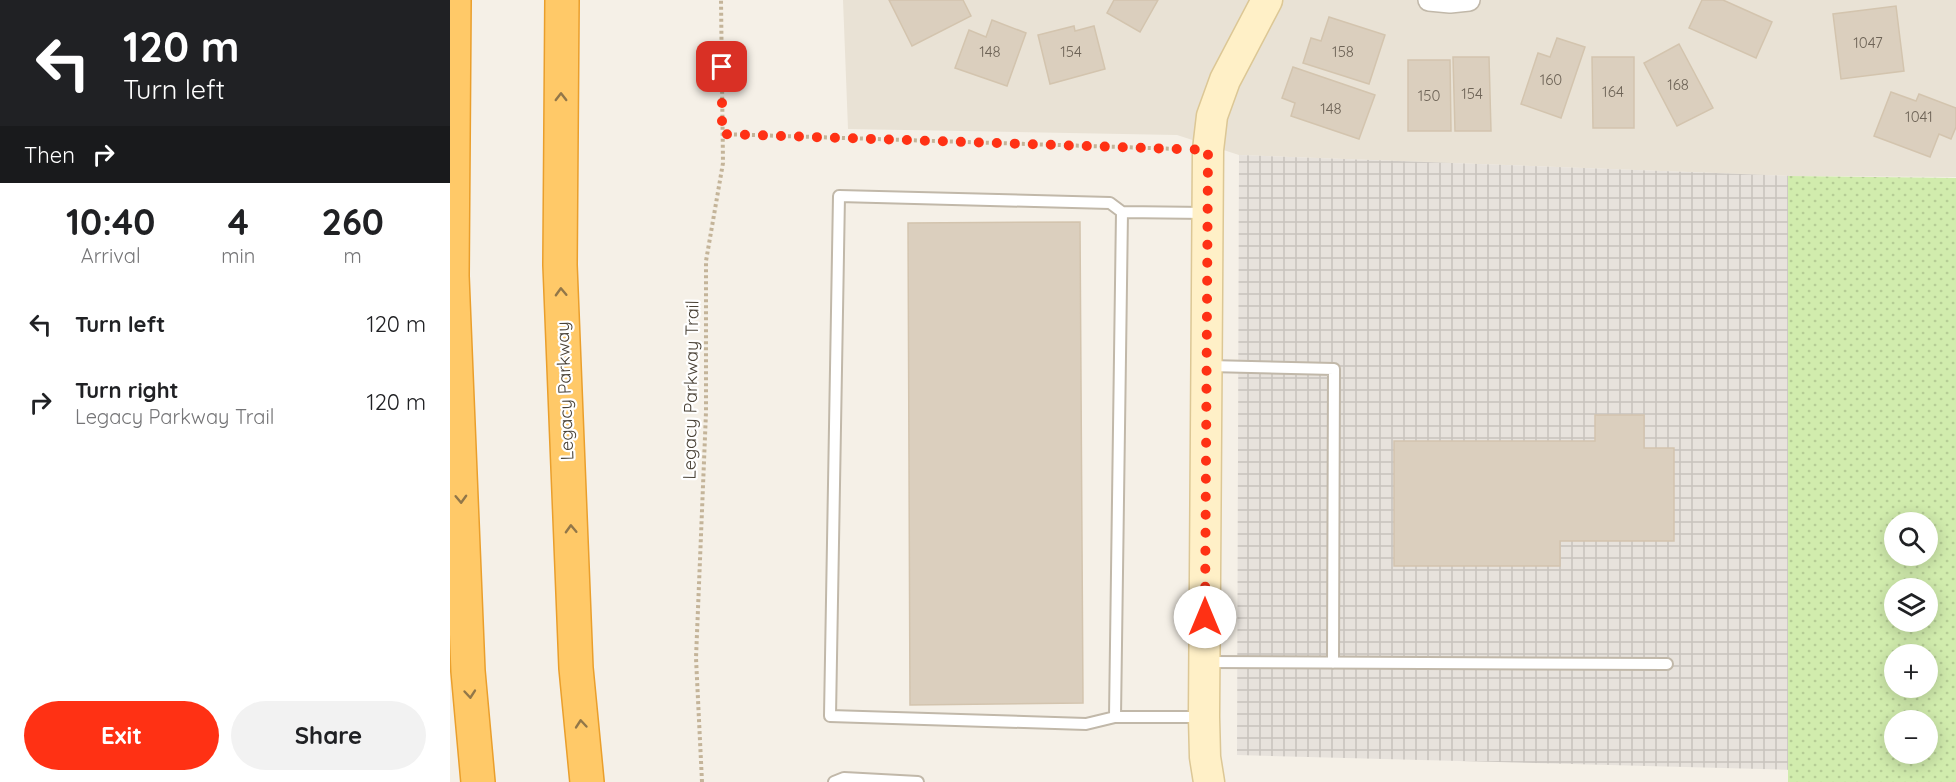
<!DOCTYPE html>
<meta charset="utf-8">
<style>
:root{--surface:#fff;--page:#f2f2f2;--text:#202124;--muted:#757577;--accent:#ff3114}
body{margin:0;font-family:Quicksand,sans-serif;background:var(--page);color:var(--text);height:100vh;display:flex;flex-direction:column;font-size:22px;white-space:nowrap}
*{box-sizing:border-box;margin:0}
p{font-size:20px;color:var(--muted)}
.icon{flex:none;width:33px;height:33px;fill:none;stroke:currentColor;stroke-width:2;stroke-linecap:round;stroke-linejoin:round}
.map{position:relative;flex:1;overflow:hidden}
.sheet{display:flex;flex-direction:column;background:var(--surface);width:450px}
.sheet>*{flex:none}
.top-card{background:#202124;color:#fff;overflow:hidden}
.fabs{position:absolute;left:1434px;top:512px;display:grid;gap:12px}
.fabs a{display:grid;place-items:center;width:54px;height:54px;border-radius:50%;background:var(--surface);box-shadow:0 3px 15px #0003;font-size:30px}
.pin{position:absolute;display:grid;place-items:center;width:51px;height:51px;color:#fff;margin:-26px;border-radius:12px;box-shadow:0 3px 9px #0006}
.me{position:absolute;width:66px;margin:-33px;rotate:0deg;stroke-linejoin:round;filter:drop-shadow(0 0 4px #0008)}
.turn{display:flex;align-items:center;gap:21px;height:126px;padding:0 24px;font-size:27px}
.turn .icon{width:78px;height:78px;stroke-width:2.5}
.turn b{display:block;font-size:42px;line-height:51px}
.then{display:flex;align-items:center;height:57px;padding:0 24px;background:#0003;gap:12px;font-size:22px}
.eta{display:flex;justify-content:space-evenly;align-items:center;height:102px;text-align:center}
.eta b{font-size:36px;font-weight:700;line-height:42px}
.action{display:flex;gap:12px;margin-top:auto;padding:12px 24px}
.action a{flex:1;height:69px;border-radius:36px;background:var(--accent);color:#fff;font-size:24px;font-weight:700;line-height:69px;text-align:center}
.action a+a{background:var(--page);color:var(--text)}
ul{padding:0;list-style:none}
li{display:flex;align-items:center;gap:18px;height:78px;padding:0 24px}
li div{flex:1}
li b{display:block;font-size:22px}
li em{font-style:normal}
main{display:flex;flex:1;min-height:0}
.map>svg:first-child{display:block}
.residential{fill:#e9e2d5}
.industrial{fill:url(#industrial-grid)}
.grass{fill:url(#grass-dots);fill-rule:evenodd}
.building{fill:#dbcfbe;stroke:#d3c4ae;stroke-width:1.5}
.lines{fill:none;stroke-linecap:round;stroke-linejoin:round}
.lane-casing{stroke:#c1b8a9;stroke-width:14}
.street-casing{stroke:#c1b8a9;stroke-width:24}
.secondary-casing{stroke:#dcc795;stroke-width:33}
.highway-casing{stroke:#ea9f2c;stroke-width:36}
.path{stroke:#c4b499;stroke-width:4;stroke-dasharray:3 3;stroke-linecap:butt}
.lane{stroke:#fff;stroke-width:10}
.street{stroke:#fff;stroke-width:21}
.secondary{stroke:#fff0c7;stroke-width:30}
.highway{stroke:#ffc968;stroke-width:33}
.oneway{stroke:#927749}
.route{stroke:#ff3114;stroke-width:10;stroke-dasharray:0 18}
.labels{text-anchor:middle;stroke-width:4.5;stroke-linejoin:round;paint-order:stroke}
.number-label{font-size:15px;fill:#6e6457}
.street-label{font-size:18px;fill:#494135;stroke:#fff}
</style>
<main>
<section class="sheet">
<div class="top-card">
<div class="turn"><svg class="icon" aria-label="left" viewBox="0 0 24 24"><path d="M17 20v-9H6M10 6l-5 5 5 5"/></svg><div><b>120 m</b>Turn left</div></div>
<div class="then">Then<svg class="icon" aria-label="right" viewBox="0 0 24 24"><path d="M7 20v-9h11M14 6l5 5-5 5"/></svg></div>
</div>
<div class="eta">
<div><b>10:40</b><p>Arrival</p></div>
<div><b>4</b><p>min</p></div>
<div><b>260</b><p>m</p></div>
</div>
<ul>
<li><svg class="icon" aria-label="left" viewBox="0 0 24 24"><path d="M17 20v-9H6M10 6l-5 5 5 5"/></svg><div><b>Turn left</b></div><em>120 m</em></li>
<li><svg class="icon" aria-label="right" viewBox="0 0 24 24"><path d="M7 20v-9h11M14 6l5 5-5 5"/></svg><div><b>Turn right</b><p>Legacy Parkway Trail</p></div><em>120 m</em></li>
</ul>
<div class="action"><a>Exit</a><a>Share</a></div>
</section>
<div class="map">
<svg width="1506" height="782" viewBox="0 0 1506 782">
<defs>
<pattern id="industrial-grid" width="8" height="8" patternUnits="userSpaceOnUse" patternTransform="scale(1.5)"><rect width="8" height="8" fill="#e7e2dc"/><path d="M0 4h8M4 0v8" fill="none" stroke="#c8c3bd"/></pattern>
<pattern id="grass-dots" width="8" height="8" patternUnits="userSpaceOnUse" patternTransform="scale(1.5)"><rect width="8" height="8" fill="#d1ecad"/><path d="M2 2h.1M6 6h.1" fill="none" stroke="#b5cc95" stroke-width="1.8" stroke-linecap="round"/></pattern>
</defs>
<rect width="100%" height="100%" fill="#f5f0e7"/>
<path class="residential" d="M393,0H1506V177L1344,176L789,155L727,135L398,129Z"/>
<path class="industrial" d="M789,155L1344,176L1345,770L787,755Z"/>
<path class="grass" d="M1338,176L1506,178V782H1338ZM1444,522H1478V555H1444ZM1444,588H1478V621H1444ZM1444,654H1478V687H1444ZM1444,720H1478V753H1444Z"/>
<path class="building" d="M439,0H513L521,16L462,46Z
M664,0H708L690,32L657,13Z
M1252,0H1273L1322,22L1306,58L1239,28Z
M1446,6L1454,71L1391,79L1383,14Z
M879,17L935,35L919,84L853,63L861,38L871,41Z
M542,20L576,33L557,86L505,68L519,30L536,37Z
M624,26L625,31L644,26L655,69L600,84L588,35Z
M1107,38L1135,47L1111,118L1071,104L1088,53L1100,57Z
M1229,44L1263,108L1227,126L1194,63Z
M1003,57H1039L1041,131H1005Z
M1142,57H1184V128H1143Z
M958,60H1000L1001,131H958Z
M843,67L925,95L909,139L841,116L845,103L832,98Z
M1441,92L1466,101L1469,94L1506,108V127L1501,139L1489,134L1480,157L1424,136Z
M630,222L633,703L460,705L458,223Z
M1145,415H1194V448H1224V541H1110V566H944V441H1145Z"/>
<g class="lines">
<g class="lane-casing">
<path id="lane" d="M759,366L884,369L883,663
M756,662L1217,664
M665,717L672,212
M751,717H665L636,724L380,716L389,196L660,203L672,212L756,213
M384,782L394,778L468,782"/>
</g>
<g class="street-casing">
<path id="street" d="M979,0L1000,2L1019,0"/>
</g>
<g class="secondary-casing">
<path id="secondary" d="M759,782L755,757L754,717L758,150L762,116L775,80L817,0"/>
</g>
<g class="highway-casing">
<path id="highway" d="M4,0L2,276L18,671L28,782
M112,0L110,265L126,668L137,782"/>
</g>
<path class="path" d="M272,134L730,149
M252,782L246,658L256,412V261L273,163L271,0"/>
<use href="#lane" class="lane"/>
<use href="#street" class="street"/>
<use href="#secondary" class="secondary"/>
<use href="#highway" class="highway"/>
</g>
<defs><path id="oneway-chevron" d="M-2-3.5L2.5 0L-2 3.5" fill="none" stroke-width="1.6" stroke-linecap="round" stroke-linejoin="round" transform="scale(1.5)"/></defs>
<g class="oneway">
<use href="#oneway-chevron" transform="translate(111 97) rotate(-90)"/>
<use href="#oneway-chevron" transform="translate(111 292) rotate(-92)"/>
<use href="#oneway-chevron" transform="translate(11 499) rotate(88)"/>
<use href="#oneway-chevron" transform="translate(121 529) rotate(-92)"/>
<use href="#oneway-chevron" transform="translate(20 694) rotate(85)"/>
<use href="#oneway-chevron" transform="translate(131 724) rotate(-95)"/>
</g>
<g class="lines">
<path class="route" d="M272,67V134L758,150L755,617"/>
</g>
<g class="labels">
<g class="number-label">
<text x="1418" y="48">1047</text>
<text x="540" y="57">148</text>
<text x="621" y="57">154</text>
<text x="893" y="57">158</text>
<text x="1101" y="85">160</text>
<text x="1228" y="90">168</text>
<text x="1163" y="97">164</text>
<text x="1022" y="99">154</text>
<text x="979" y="101">150</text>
<text x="881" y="114">148</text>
<text x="1469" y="122">1041</text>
</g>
<g class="street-label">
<text transform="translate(241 390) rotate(-89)" y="6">Legacy Parkway Trail</text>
<text transform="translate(115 391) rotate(-92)" y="6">Legacy Parkway</text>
</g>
</g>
</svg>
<div class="fabs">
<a><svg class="icon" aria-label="search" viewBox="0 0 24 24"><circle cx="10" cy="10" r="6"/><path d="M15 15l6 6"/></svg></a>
<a><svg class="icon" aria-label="layers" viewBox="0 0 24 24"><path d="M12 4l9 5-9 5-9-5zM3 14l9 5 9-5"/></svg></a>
<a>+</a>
<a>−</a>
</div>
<div class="pin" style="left:272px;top:67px;background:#d93025"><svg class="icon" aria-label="arrive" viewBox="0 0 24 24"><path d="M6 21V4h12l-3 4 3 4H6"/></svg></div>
<svg class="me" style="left:755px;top:617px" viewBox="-20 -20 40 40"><circle r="19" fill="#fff"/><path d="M0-13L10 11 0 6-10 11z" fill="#ff3114"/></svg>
</div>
</main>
